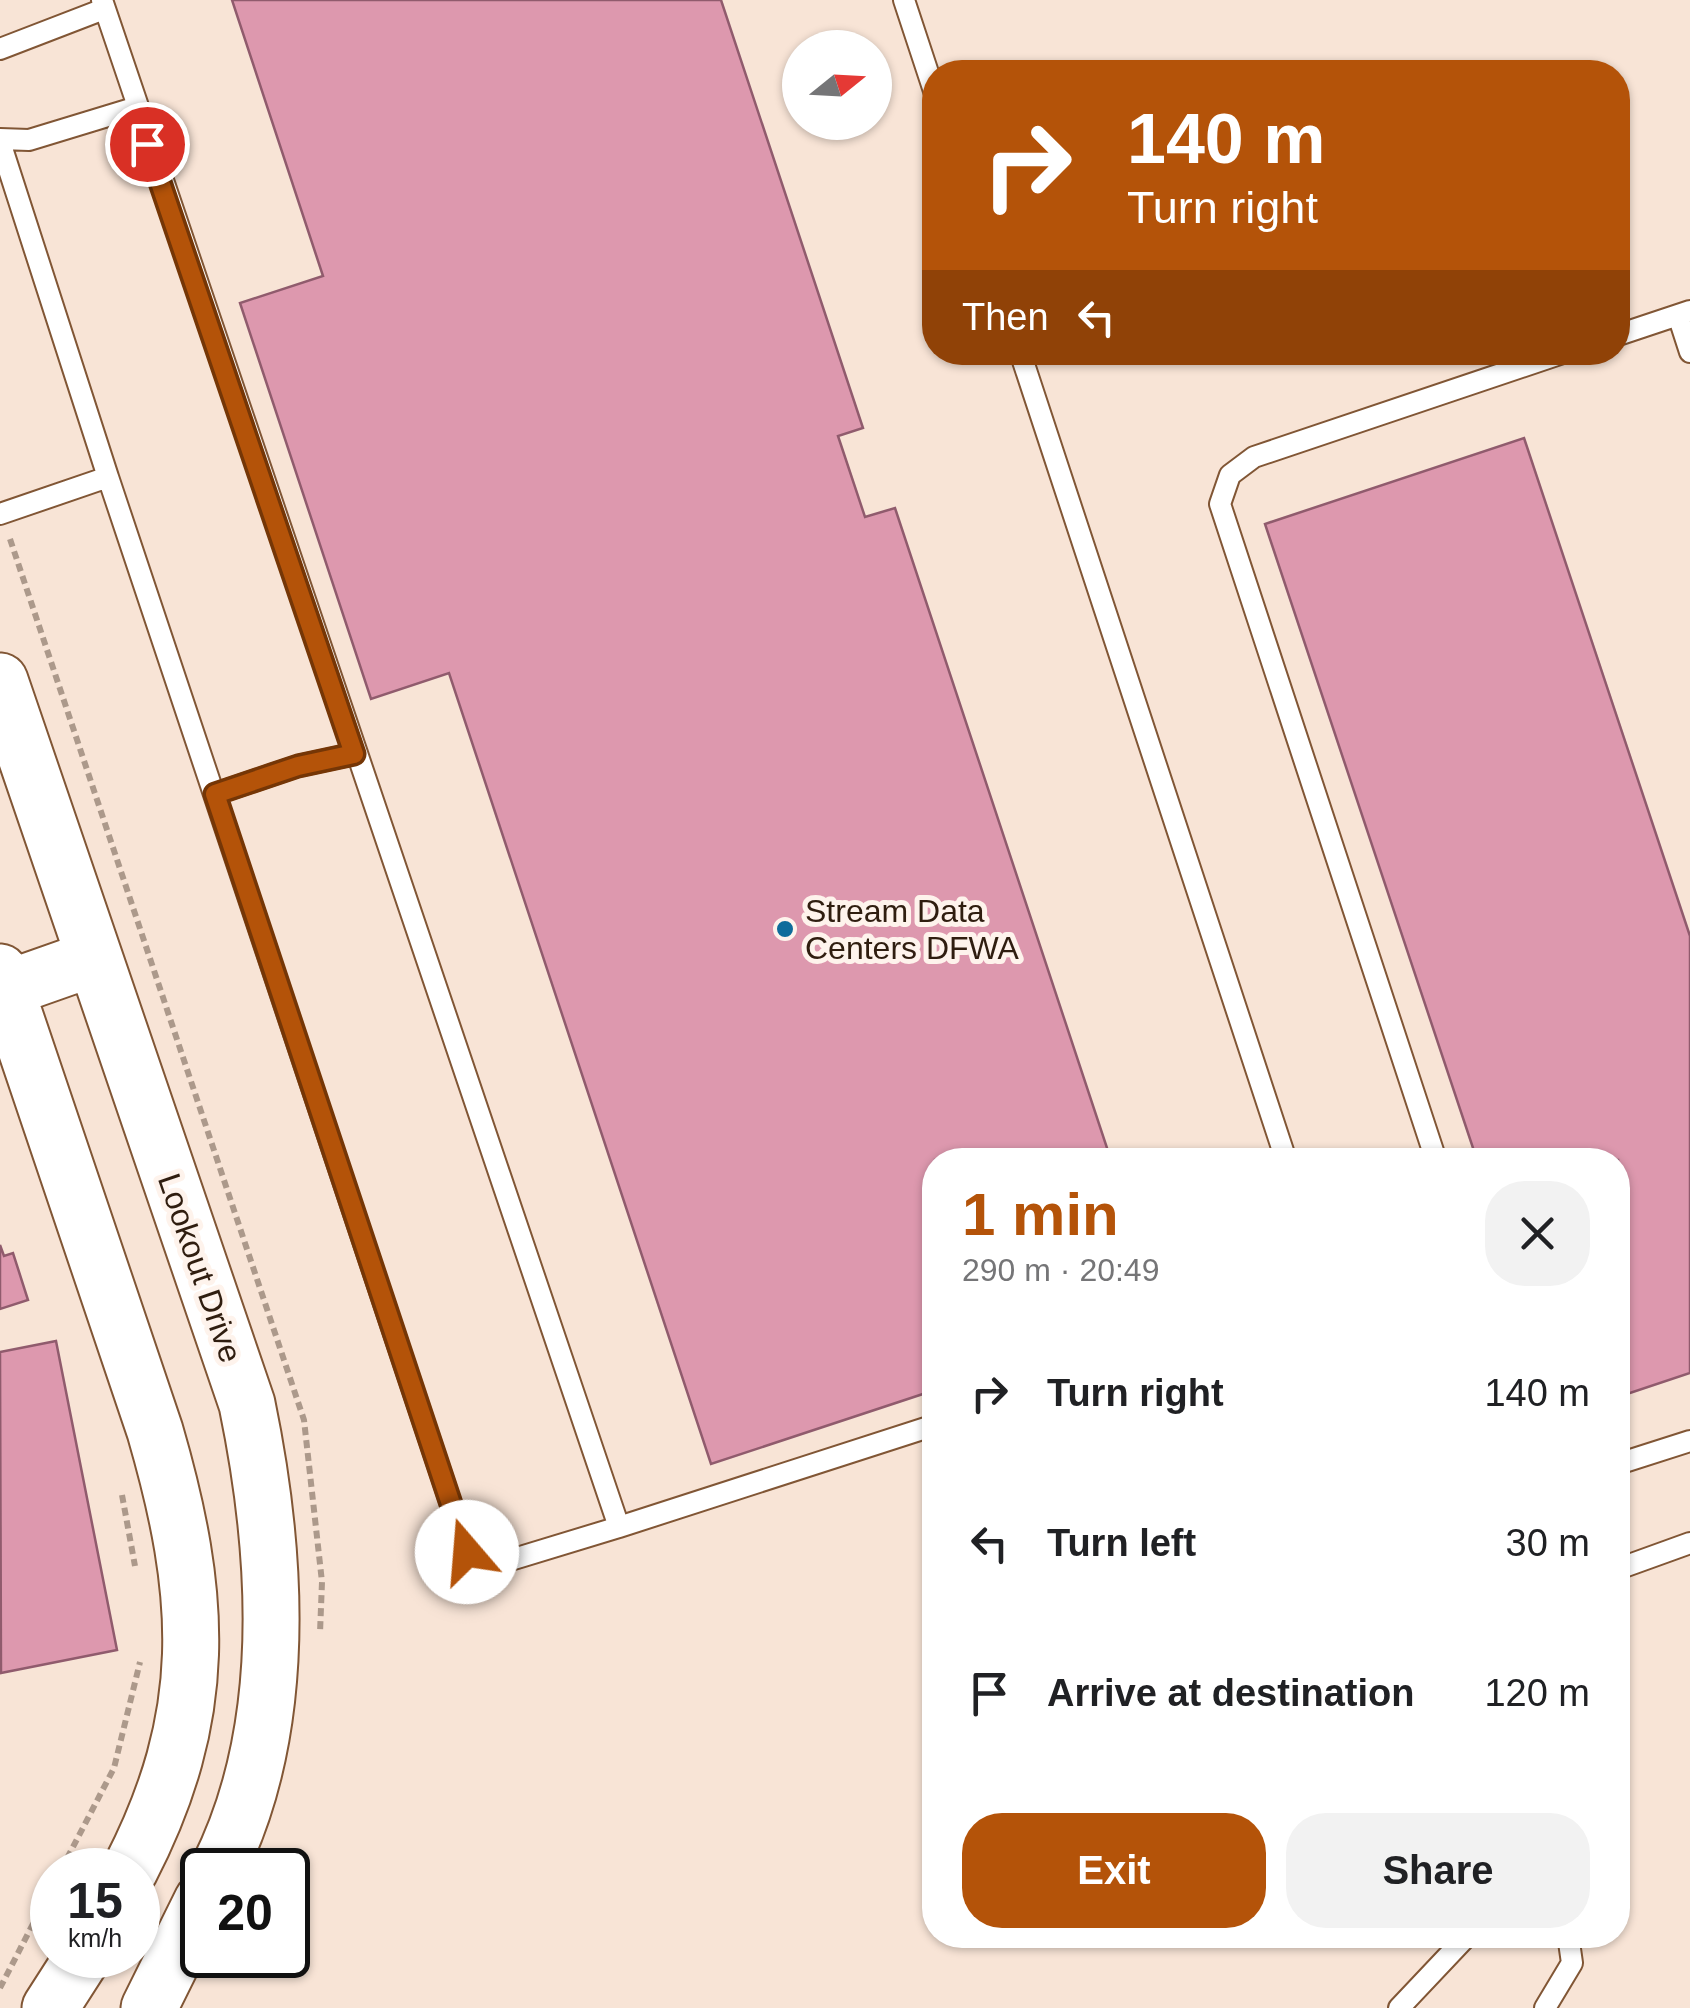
<!DOCTYPE html>
<meta charset="utf-8">
<style>
:root{--surface:#fff;--page:#f2f2f2;--text:#202124;--muted:#757577;--accent:#b45309}
body{margin:0;font-family:Arial,sans-serif;background:var(--page);color:var(--text);height:100vh;display:flex;flex-direction:column;font-size:38px;white-space:nowrap}
*{box-sizing:border-box;margin:0}
p{font-size:32px;color:var(--muted)}
.icon{flex:none;width:55px;height:55px;fill:none;stroke:currentColor;stroke-width:2;stroke-linecap:round;stroke-linejoin:round}
.map{position:relative;flex:1;overflow:hidden}
.details{position:absolute;left:922px;top:1148px;width:708px;height:800px;display:flex;flex-direction:column;background:var(--surface);border-radius:40px;box-shadow:0 2px 8px #0004}
.details>*{flex:none}
.hud{position:absolute;left:922px;top:60px;width:708px;height:305px;border-radius:40px;box-shadow:0 2px 8px #0004;background:#b45309;color:#fff;overflow:hidden}
.needle{width:65px;rotate:72deg}
.controls{position:absolute;left:782px;top:30px;display:grid;gap:20px}
.controls a{display:grid;place-items:center;width:110px;height:110px;border-radius:50%;background:var(--surface);box-shadow:0 2px 8px #0004;font-size:50px}
.speed{position:absolute;left:30px;top:1848px;display:flex;gap:20px;font-size:50px;font-weight:700;text-align:center}
.speed>*{display:grid;place-content:center;width:130px;height:130px;border-radius:50%;background:var(--surface);box-shadow:0 2px 8px #0004;line-height:1}
.speed small{font-size:25px;font-weight:400}
.speed .limit{border:5px solid #111;border-radius:15px;background:#fff;color:#111}
.pin{position:absolute;display:grid;place-items:center;width:85px;height:85px;color:#fff;margin:-42px;border:5px solid #fff;border-radius:50%;box-shadow:0 2px 10px #0007}
.me{position:absolute;width:110px;margin:-55px;rotate:342deg;stroke-linejoin:round;filter:drop-shadow(0 0 8px #0008)}
.turn{display:flex;align-items:center;gap:35px;height:210px;padding:0 40px;font-size:45px}
.turn .icon{width:130px;height:130px;stroke-width:2.5}
.turn b{display:block;font-size:70px;line-height:85px}
.then{display:flex;align-items:center;height:95px;padding:0 40px;background:#0003;gap:20px;font-size:38px}
.round{display:grid;place-items:center;flex:none;width:105px;height:105px;border-radius:40px;background:var(--page)}
.headline{display:flex;align-items:center;justify-content:space-between;height:170px;padding:0 40px}
h1{font-size:60px;font-weight:700;line-height:75px;color:var(--accent)}
.action{display:flex;gap:20px;margin-top:auto;padding:20px 40px}
.action a{flex:1;height:115px;border-radius:40px;background:var(--accent);color:#fff;font-size:40px;font-weight:700;line-height:115px;text-align:center}
.action a+a{background:var(--page);color:var(--text)}
ul{padding:0;list-style:none}
li{display:flex;align-items:center;gap:30px;height:150px;padding:0 40px}
li div{flex:1}
li b{display:block;font-size:38px}
li em{font-style:normal}
.map>svg:first-child{display:block}
.building{fill:#dd98ae;stroke:#905b6d;stroke-width:2.5}
.lines{fill:none;stroke-linecap:round;stroke-linejoin:round}
.service-casing{stroke:#815635;stroke-width:24}
.secondary-casing{stroke:#815635;stroke-width:59}
.path{stroke:#ac998b;stroke-width:6;stroke-dasharray:8 5;stroke-linecap:butt}
.service{stroke:#fff;stroke-width:20}
.secondary{stroke:#fff;stroke-width:55}
.route-casing{stroke:#753606;stroke-width:25}
.route{stroke:#b45309;stroke-width:18}
.poi-dot{fill:#0e6c9b;stroke:#fef3ec;stroke-width:4}
.labels{text-anchor:middle;stroke-width:10;stroke-linejoin:round;paint-order:stroke}
.poi-label{font-size:32px;fill:#2f1d0f;stroke:#fef3ec;text-anchor:start}
.street-label{font-size:32px;fill:#2f1d0f;stroke:#fef3ec}
</style>
<div class="map">
<svg width="1690" height="2008" viewBox="0 0 1690 2008">
<rect width="100%" height="100%" fill="#f8e4d6"/>
<path class="building" d="M232,0H721L863,428L838,436L865,517L895,508L1111,1160H935V1390L711,1464L449,673L371,699L240,303L323,276Z
M1524,438L1690,936V1373L1618,1397V1160H1477L1265,524Z
M0,1245L4,1256L13,1253L28,1300L0,1309Z
M56,1341L117,1650L1,1673L0,1352Z"/>
<g class="lines">
<g class="service-casing">
<path id="service" d="M102,0L619,1527L935,1425
M904,0L935,94
M0,49L104,9
M0,139L29,140L134,108
M0,142L108,477
M1678,315L1690,352
M1618,335L1690,311
M1020,352L1286,1160
M0,514L108,477L467,1552L494,1565L619,1527
M215,794L298,766L354,754
M1436,1160L1220,504L1230,475L1254,457L1566,352
M1618,1464L1690,1441
M1618,1569L1690,1543
M1399,2008L1468,1935
M1545,2008L1572,1963L1568,1935"/>
</g>
<g class="secondary-casing">
<path id="secondary" d="M0,681L247,1404C278,1554 289,1729 218,1870
M0,972L155,1431C203,1596 210,1715 130,1870
M6,989L94,958
M50,2008L84,1955
M149,2008L202,1901"/>
</g>
<path class="path" d="M10,539L304,1420L322,1582L320,1633
M122,1495L135,1566
M61,1870L114,1768L140,1662
M222,1971L232,1955
M0,1988L52,1887"/>
<use href="#service" class="service"/>
<use href="#secondary" class="secondary"/>
</g>
<g class="lines">
<g class="route-casing">
<path id="route" d="M147,144L354,754L298,766L215,794L467,1552"/>
</g>
<use href="#route" class="route"/>
</g>
<circle class="poi-dot" cx="785" cy="929" r="10"/>
<g class="labels">
<g class="poi-label">
<text x="805" y="922">Stream Data<tspan x="805" dy="37">Centers DFWA</tspan></text>
</g>
<g class="street-label">
<text transform="translate(200 1268) rotate(71)" y="11">Lookout Drive</text>
</g>
</g>
</svg>
<div class="controls">
<a><svg class="needle" viewBox="-14 -14 28 28"><path d="M0-13l5 13h-10z" fill="#e53935"/><path d="M0 13l5-13h-10z" fill="#757577"/></svg></a>
</div>
<div class="speed"><div>15<small>km/h</small></div><div class="limit">20</div></div>
<div class="pin" style="left:147px;top:144px;background:#d93025"><svg class="icon" aria-label="arrive" viewBox="0 0 24 24"><path d="M6 21V4h12l-3 4 3 4H6"/></svg></div>
<svg class="me" style="left:467px;top:1552px" viewBox="-20 -20 40 40"><circle r="19" fill="#fff"/><path d="M0-13L10 11 0 6-10 11z" fill="#b45309"/></svg>
<div class="hud">
<div class="turn"><svg class="icon" aria-label="right" viewBox="0 0 24 24"><path d="M7 20v-9h11M14 6l5 5-5 5"/></svg><div><b>140 m</b>Turn right</div></div>
<div class="then">Then<svg class="icon" aria-label="left" viewBox="0 0 24 24"><path d="M17 20v-9H6M10 6l-5 5 5 5"/></svg></div>
</div>
<section class="details">
<div class="headline"><div><h1>1 min</h1><p>290 m · 20:49</p></div><a class="round"><svg class="icon" aria-label="close" viewBox="0 0 24 24"><path d="M6 6l12 12M18 6L6 18"/></svg></a></div>
<ul>
<li><svg class="icon" aria-label="right" viewBox="0 0 24 24"><path d="M7 20v-9h11M14 6l5 5-5 5"/></svg><div><b>Turn right</b></div><em>140 m</em></li>
<li><svg class="icon" aria-label="left" viewBox="0 0 24 24"><path d="M17 20v-9H6M10 6l-5 5 5 5"/></svg><div><b>Turn left</b></div><em>30 m</em></li>
<li><svg class="icon" aria-label="arrive" viewBox="0 0 24 24"><path d="M6 21V4h12l-3 4 3 4H6"/></svg><div><b>Arrive at destination</b></div><em>120 m</em></li>
</ul>
<div class="action"><a>Exit</a><a>Share</a></div>
</section>
</div>
